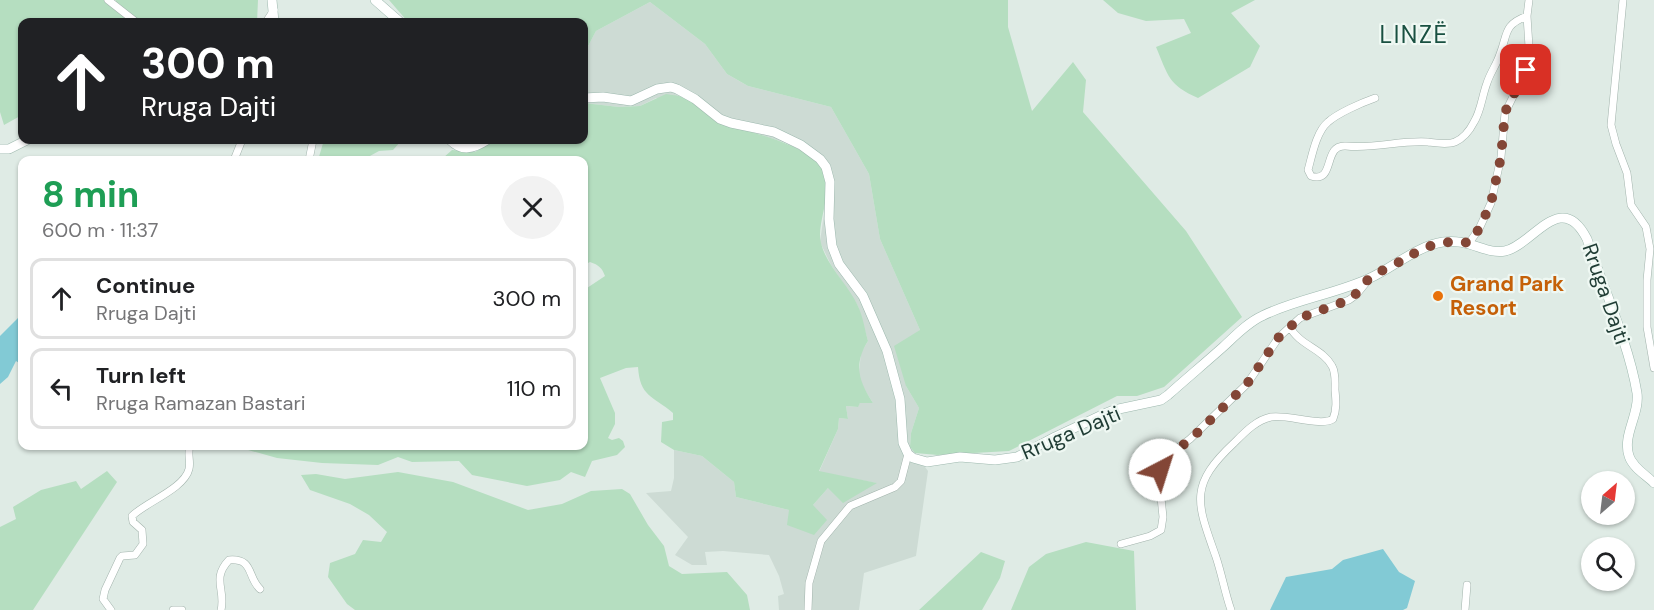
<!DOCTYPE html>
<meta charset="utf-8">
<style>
:root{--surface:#fff;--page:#f2f2f2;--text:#202124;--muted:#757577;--line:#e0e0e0}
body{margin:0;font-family:"DM Sans",sans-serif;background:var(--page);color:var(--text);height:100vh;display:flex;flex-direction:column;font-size:22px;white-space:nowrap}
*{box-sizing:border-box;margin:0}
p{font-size:20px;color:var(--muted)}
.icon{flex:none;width:33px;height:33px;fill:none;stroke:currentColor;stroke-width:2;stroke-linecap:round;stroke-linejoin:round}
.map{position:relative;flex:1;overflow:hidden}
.side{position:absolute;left:18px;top:156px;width:570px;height:294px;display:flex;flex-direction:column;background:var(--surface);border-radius:12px;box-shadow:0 2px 4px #0004}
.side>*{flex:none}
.hud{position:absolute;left:18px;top:18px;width:570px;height:126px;border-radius:12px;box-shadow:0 2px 4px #0004;background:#202124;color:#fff;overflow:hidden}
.needle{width:39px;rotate:28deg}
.tools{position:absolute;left:1581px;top:471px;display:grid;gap:12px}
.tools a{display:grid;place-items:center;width:54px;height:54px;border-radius:50%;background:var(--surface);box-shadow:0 2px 4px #0004;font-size:30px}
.pin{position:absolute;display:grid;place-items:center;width:51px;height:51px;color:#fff;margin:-26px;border-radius:12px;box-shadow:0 3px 9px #0006}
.me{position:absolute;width:66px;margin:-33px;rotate:40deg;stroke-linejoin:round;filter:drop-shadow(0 0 4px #0008)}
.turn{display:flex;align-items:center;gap:21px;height:126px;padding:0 24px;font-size:27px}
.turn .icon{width:78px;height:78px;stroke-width:2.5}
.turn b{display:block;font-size:42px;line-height:51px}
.round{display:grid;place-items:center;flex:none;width:63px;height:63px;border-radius:32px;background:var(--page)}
.headline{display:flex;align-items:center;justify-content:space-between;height:102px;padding:0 24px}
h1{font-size:36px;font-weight:700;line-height:45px;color:#1e9e55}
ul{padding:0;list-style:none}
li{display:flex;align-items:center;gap:18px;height:81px;margin:0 12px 9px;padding:0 12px;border:3px solid var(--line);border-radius:12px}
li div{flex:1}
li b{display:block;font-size:22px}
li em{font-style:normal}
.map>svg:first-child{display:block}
.built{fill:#cddbd4}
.green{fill:#b5dec0}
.water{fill:#82cad5}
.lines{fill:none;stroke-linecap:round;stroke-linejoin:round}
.minor-casing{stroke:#a2b3ac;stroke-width:8}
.secondary-casing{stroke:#9db8ae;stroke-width:10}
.minor{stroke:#fff;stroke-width:7}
.secondary{stroke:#fff;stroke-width:9}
.route{stroke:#834636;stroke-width:10;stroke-dasharray:0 18}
.food-dot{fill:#e8710a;stroke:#eff8f3;stroke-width:2}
.labels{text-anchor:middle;stroke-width:4.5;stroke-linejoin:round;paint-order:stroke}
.food-label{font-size:21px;font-weight:bold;fill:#c56008;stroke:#eff8f3;text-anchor:start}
.street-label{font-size:21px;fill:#1f3c34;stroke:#eff8f3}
.quarter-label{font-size:24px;letter-spacing:1.5px;fill:#195041;stroke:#eff8f3}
</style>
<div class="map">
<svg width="1654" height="610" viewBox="0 0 1654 610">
<rect width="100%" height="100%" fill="#dfebe5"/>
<path class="built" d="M650,2L705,44L727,74L739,81L748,86L831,107L869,174L880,239L920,330L906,386L919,408L911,433L910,447L928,471L916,556L864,573L859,610H779L778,596L784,594L779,576L769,555L723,551L705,552L707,565H692L675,555L688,537L646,493L671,491L674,478V450L702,456L734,482L736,497L789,510L813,505L828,488L876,483L819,472L838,429L839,418L848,419L846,406L857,407L860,403H873L861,384L859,373L861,353L868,341L858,306L831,265L820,242L827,192L819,166L808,156L786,143L726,124L656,98L640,106L619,107L584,103V54L596,31Z"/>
<path class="green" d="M0,0H108L113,4L116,0H258L257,22H22V115L4,125L0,112Z
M389,0H1008V27L1032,111L1073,62L1086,80L1083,112L1186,231L1242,317L1164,387L1137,396H1117L1009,451L938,455L915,453L910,447L911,433L919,408L906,386L894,346L920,330L880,239L869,174L831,107L748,86L727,74L705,44L650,2L596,31L584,54V22H408Z
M1103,0H1255L1231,13L1260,46L1250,67L1198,98C1168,85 1168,75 1156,47L1191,33L1184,19L1146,21L1118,13Z
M666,94C671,95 679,95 684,98C697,104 708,116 722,122C748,134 815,143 825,175C832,197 816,224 821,243C827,267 848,284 858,306C863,317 865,330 868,341C853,365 859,381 873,403H860L858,407L846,406L848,419L839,418L838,429L819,471L877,483L843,503L828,488L813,505L827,520L814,535L787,525L789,510L736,497L734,482L702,456L674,450L661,442L662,422L673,420V413C652,395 640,397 638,367L626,368L600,378L615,413V424L608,438L612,440L619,438L623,441L625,447L617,455L592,461L585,477L571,472L560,480L527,486L472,475L459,461L412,462L398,457L378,465L322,463L277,458L234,446H584V290L605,276C602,268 599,265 590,262L584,265V160H444L443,158L452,150L475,152L496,140H584V103L619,107L640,106Z
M324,140H401V141L393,150L379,151L368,157V160H318Z
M107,471L117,482L33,610H0V527L16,519L13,507L41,490L76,481L81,489Z
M398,472L453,482L528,510L562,504L591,491L622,489L630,494L648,525L664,546L669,566L682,574L727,572L747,595L750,610H355L347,604L328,577L330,563L355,554L363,540L381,542L387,532L369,515L350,504L310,490L301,475L316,474L345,479Z
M1086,542L1134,551L1136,610H1011L1029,567L1046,554Z
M981,552L1005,561L1000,578L982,610H919Z"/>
<path class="water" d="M20,316H22V365L16,361L8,377L0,384V336Z
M1383,549L1399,572L1415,581L1407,608L1403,610H1270L1286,577L1332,569L1343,560Z"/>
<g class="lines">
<g class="minor-casing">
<path id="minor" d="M108,0L136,22
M1623,0L1611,125L1616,144L1627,173L1631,205L1646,227L1650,249L1647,280V327L1654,368
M266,22L274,10
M1375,98C1361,103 1338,113 1328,122C1316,132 1312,156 1308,170L1311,176C1336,184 1322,144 1346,146C1375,149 1400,140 1428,142C1436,143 1447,145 1455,142C1464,138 1470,130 1474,122C1481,111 1482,96 1487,83C1490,73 1497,64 1500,54C1508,34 1503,25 1527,16
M234,160L242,140
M309,160L313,140
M1469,243L1479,229L1491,203L1501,157L1505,113L1530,62L1527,16L1529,0
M1121,544L1150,536L1161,530L1163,517L1159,478L1166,457L1190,439L1247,384L1279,337L1290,327
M111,610L103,599L105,590L120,558L122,556L135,555L143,544L142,530L133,522L132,516C146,502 184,489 189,469C191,461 187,454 190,446
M173,610H182
M221,610C226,590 211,579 229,560C254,558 247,577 260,589
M808,610L809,583L821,541L850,506L895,487L901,481L908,454
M1231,610C1225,593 1222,575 1216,557C1197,503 1188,486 1234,443C1244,433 1256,420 1271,417C1287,414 1321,427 1333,419C1337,409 1336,400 1335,390C1335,382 1336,373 1332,366C1323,349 1299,345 1290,327L1300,318L1349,300L1356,295L1369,279
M1465,610L1467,585"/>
</g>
<g class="secondary-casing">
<path id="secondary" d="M272,0L274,22
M375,0L400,22
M584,98L603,97L631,101L657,89L671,87L677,89L695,99L720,119L731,123L774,132L801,145L820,159L826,167L830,182L829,219L832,246L839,264L863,296L887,351L900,399L903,443L908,454L913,458L927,462L960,457L995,460L1017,457L1055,437L1104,414L1114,410L1161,400L1168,395C1186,379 1205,363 1223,347C1235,336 1247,323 1262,316C1296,299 1336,294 1370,278C1394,267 1417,246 1443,242C1468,238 1487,255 1505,251C1533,245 1561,188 1587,239C1603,287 1629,344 1637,393C1640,414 1622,435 1629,456C1633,468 1646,475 1654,483
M450,140C462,152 473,149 487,140
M0,149H9L27,140"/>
</g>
<use href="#minor" class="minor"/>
<use href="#secondary" class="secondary"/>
</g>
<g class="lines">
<path class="route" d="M1160,470L1166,457L1190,440L1247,384L1279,337L1300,318L1349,300C1358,294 1361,285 1369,279C1375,273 1386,269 1394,265C1420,250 1437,238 1469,243L1479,229L1491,203L1501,157L1505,112L1526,70"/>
</g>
<circle class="food-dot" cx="1438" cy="296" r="6"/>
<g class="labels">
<g class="food-label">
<text x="1450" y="291">Grand Park<tspan x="1450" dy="24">Resort</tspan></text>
</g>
<g class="street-label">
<text transform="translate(1606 294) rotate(71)" y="7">Rruga Dajti</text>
<text transform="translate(1071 433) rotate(-23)" y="7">Rruga Dajti</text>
</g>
<g class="quarter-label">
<text x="1414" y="43">LINZË</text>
</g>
</g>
</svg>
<div class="tools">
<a><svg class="needle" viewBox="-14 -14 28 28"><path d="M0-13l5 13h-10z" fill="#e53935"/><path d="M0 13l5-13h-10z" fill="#757577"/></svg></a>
<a><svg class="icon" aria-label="search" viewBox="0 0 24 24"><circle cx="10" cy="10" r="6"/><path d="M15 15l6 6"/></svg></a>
</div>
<div class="pin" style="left:1526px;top:70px;background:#d93025"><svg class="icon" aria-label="arrive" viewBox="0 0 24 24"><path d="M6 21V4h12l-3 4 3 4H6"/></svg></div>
<svg class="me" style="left:1160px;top:470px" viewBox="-20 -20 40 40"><circle r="19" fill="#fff"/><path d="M0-13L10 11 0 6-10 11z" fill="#834636"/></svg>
<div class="hud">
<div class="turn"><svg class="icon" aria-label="ahead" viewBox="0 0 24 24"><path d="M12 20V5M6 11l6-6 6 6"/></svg><div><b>300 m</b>Rruga Dajti</div></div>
</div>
<section class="side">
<div class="headline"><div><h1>8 min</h1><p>600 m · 11:37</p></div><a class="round"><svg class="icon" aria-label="close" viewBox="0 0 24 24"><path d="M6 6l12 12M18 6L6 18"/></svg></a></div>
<ul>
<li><svg class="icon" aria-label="ahead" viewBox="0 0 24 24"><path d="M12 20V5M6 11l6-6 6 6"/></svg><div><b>Continue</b><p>Rruga Dajti</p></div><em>300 m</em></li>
<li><svg class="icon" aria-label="left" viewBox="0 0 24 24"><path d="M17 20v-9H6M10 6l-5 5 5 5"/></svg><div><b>Turn left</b><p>Rruga Ramazan Bastari</p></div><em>110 m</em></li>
</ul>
</section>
</div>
